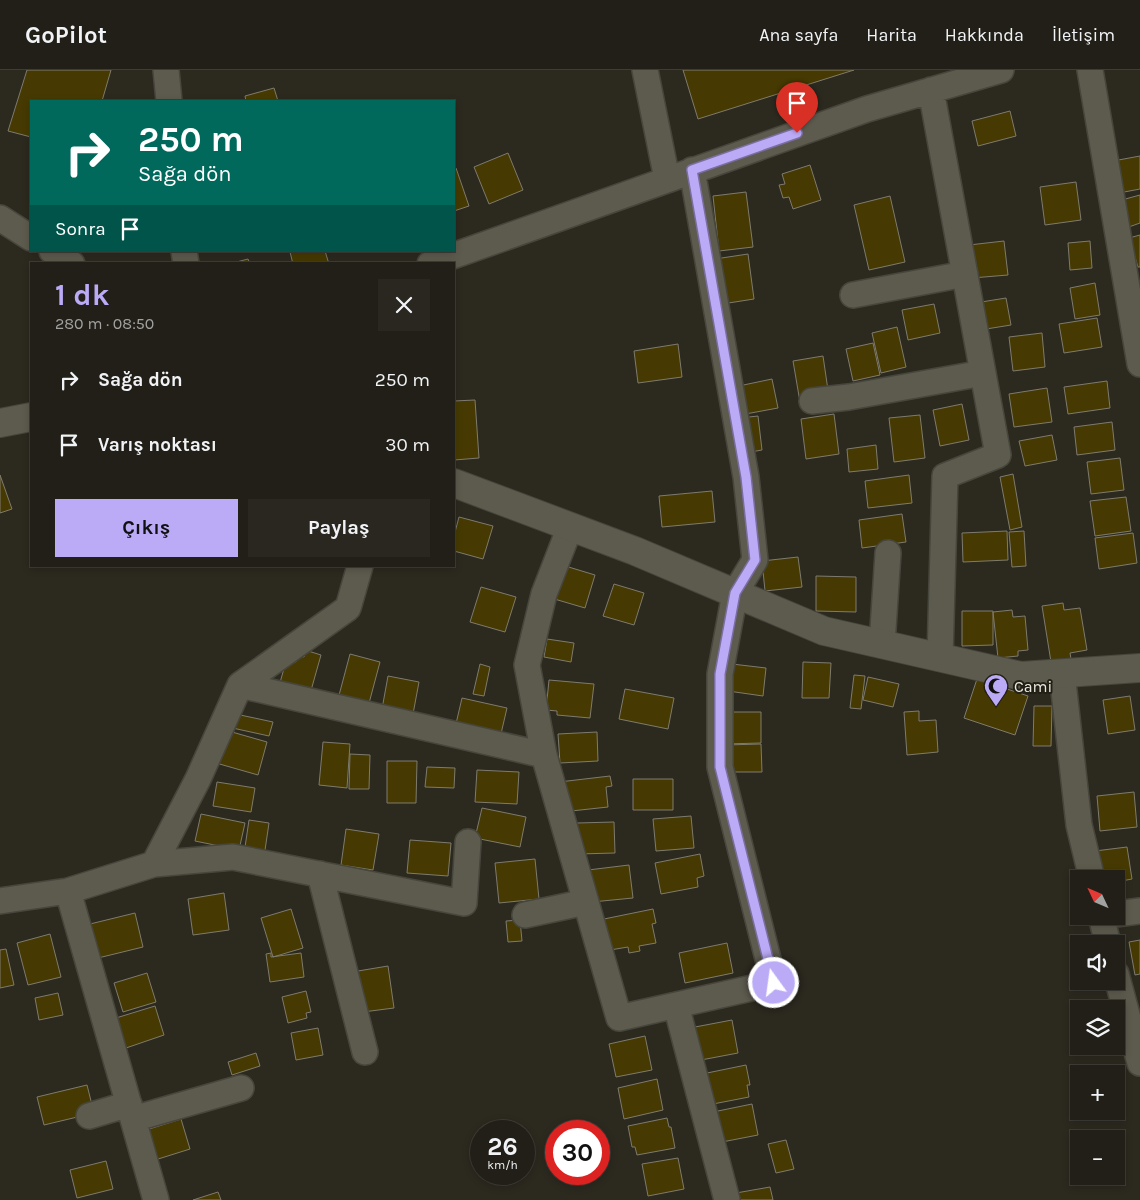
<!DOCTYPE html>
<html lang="tr">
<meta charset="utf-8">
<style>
:root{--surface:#211f17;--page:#292720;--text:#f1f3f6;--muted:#a2a2a1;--line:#3e3d36;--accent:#bbaaf6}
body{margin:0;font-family:Karla,sans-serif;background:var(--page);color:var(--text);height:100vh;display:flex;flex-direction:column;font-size:19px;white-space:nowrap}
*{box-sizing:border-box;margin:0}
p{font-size:16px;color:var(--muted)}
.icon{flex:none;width:28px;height:28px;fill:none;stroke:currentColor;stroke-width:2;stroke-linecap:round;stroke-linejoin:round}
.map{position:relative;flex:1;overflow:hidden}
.sheet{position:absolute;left:30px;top:192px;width:425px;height:305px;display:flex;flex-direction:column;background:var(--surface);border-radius:0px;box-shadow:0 2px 8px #0003,0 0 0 1px var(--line)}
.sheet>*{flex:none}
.banner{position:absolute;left:30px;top:30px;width:425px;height:152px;border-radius:0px;box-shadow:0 2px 8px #0003,0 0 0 1px var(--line);background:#00695c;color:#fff;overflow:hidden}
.needle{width:32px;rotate:314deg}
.buttons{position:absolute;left:1070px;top:800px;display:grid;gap:10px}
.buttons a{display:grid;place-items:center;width:55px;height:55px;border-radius:0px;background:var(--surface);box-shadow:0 2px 8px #0003,0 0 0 1px var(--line);font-size:25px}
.speed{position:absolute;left:470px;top:1050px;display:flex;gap:10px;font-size:25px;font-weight:700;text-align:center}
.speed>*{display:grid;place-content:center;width:65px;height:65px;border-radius:50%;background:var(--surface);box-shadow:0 2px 8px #0003,0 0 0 1px var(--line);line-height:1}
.speed small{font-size:12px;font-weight:400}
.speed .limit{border:8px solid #d22;background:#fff;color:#111}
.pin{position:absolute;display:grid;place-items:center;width:42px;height:42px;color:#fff;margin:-51px -21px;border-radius:50% 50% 50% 0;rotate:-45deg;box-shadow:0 0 5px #0007}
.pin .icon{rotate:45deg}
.me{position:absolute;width:55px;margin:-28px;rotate:346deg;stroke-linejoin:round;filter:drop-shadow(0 0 4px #0008)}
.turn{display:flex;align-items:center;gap:18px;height:105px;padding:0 25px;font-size:22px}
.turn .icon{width:65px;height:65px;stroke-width:2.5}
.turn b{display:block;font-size:35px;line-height:42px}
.then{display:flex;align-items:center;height:48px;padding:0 25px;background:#0003;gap:10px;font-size:19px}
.round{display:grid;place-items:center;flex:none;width:52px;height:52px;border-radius:0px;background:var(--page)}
.head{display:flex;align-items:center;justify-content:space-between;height:85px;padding:0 25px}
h1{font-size:30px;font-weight:700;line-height:38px;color:var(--accent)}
.button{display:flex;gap:10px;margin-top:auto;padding:10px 25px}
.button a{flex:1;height:58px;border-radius:0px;background:var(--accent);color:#111;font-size:20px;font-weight:700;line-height:58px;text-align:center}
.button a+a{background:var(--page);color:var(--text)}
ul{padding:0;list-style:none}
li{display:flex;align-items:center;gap:15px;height:65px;padding:0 25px}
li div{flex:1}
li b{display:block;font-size:19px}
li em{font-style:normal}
header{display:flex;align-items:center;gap:30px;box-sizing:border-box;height:70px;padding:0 25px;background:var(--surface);border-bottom:1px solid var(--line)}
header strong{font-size:24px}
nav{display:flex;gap:28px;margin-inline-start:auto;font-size:18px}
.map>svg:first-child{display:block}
.building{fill:#463a02;stroke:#7e7b6e}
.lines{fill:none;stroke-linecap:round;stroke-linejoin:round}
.minor-casing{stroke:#47463c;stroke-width:28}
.tertiary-casing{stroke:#47463c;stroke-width:30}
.minor{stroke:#5d5a4e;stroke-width:25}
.tertiary{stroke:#5d5a4e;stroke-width:28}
.route-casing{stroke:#7a6ea0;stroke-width:12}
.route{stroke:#bbaaf6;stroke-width:9}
.labels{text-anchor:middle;stroke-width:4;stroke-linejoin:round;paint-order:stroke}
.poi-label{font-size:16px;fill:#eae9e2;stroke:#222015;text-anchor:start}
</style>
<header>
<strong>GoPilot</strong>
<nav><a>Ana sayfa</a><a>Harita</a><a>Hakkında</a><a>İletişim</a></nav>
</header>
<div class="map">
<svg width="1140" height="1130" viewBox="0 0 1140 1130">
<rect width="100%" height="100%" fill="#2c291f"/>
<path class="building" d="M27,0H111L102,31H31V67L8,61Z
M683,0H854L698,49Z
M274,18L278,31H246L245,26Z
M1010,41L1016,66L978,76L972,51Z
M508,83L523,120L489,134L474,97Z
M1140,86V119L1119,123L1113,91Z
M810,95L821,130L793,139L789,127L783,128L779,115L785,114L782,104Z
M454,98H456L469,136L454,141Z
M1076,112L1081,150L1045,155L1040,117Z
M746,122L753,177L719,181L713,126Z
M1140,125V153L1126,158L1118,131Z
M890,126L905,192L869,200L854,135Z
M1140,165V197H1138L1129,168Z
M1004,171L1008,205L972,208L969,175Z
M1090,171L1092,198L1070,200L1068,173Z
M325,181L329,194H293L290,182Z
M748,184L754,229L722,234L715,189Z
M248,189L250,194H229Z
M1095,213L1100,245L1075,249L1070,218Z
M1006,228L1011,255L980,260L975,233Z
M934,234L940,263L908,270L902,240Z
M1097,248L1102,277L1064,283L1059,254Z
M897,257L906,297L881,303L872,263Z
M1042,263L1045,297L1013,301L1009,267Z
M873,273L880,305L853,311L846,279Z
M678,274L682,307L638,313L634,281Z
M823,286L829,327L800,332L793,291Z
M772,309L778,338L740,345L734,317Z
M1107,311L1110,338L1068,344L1064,317Z
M1047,318L1052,352L1014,357L1009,324Z
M475,330L479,388L454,390V331Z
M962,334L969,370L940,376L933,340Z
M834,344L839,384L806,389L801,349Z
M920,345L925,388L894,392L889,348Z
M758,346L762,380L745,383L740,348Z
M1112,352L1115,380L1077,385L1074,357Z
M1052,365L1057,390L1025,396L1019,371Z
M876,375L878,399L849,402L847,379Z
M1120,388L1124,420L1091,424L1087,392Z
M1013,404L1022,457L1010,460L1000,407Z
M0,405L12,439L0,443Z
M909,405L912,433L868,438L865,411Z
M712,421L715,452L662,457L659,426Z
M1126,427L1131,461L1095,466L1090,431Z
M902,444L906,472L862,478L859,450Z
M459,447L493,456L483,489L454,481V466Z
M1007,461L1008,490L963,492L962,463Z
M1024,461L1026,496L1012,497L1009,462Z
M1133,463L1137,493L1099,499L1095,468Z
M798,487L802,517L765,521L762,491Z
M562,495L595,505L585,538L551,528Z
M816,506L856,507V542L816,541Z
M614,514L644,523L634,555L603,546Z
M481,517L516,527L505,562L470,552Z
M1063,533L1064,540L1080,538L1087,580L1070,583L1071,589L1051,592L1042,536Z
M1012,540L1013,547L1025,546L1028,580L1018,581V586L998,588L993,542Z
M962,541H993V575L962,576Z
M547,569L574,573L571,592L544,587Z
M305,580L321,585L310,624L279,616L285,595L289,596L290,591L296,592L298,585L304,587Z
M350,584L380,592L368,637L338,629Z
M803,592L831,593L829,628H802Z
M480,594L490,597L484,626L473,624Z
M732,594L766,598L763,626L728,621Z
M854,605L865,606L861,639L850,638Z
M388,606L419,612L413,644L382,639Z
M868,607L899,614L893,637L863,630Z
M977,609L1028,626L1015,665L964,648Z
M549,610L594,614L590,648L557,645V641L546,640Z
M625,619L674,628L668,659L619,649Z
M1130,626L1135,660L1108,664L1103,630Z
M462,628L507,638L500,668L455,658Z
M1034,636H1052L1051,676H1033Z
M919,641V651L936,650L938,682L907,685L904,642Z
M724,642H761V673L724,674Z
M231,643L273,652L269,666L228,657Z
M225,660L267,672L258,705L216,693Z
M597,662L598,691L560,693L558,664Z
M323,672L350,674L347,718L319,715Z
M761,674L762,702H725V675Z
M350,684L370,685L369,719H349Z
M387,691H417L416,733H387Z
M427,697L455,698L454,718L425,717Z
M477,700L519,702L517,734L475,732Z
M610,706L612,716L606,717L608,737L562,742L559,712Z
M633,709H673V740H633Z
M217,712L255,718L251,742L213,736Z
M1134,722L1137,757L1100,761L1097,726Z
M482,738L526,747L520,777L475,768Z
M201,744L245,753L239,780L195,771Z
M691,746L694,778L656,781L653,749Z
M249,750L269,753L264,787L244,784Z
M614,752L615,783L578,784L577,753Z
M346,759L379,764L373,800L341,795Z
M410,770L451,773L448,806L407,803Z
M1127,777L1132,809L1116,812V809H1099L1095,781Z
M700,784L704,806L697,808L698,817L661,824L655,793Z
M535,789L539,829L499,833L495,793Z
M629,795L633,828L592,832L588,800Z
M224,823L229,860L193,865L188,829Z
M291,839L303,878L273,887L261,848Z
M653,839L656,853L652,854L656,873L639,876L640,881L629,883L628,877L610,880L604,849Z
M135,843L143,877L98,888L90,854Z
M520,850L522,871L508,872L506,851Z
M50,864L61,907L28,915L17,873Z
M1140,870V904L1135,905L1129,872Z
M727,873L733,903L685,913L679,883Z
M6,879L14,915L0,918V880Z
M271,883V887L301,883L304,907L270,912L266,884Z
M388,896L394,938L363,942L358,901Z
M147,903L156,932L123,942L114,913Z
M306,921L311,942L306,943L307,948L288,953L282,927Z
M58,923L63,945L39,950L35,928Z
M155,936L164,965L126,978L116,948Z
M732,950L738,983L701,990L695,957Z
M318,958L323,985L296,990L291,963Z
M645,966L652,1000L616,1007L609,974Z
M256,983L260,996L232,1005L228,992Z
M746,995L750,1015H747L749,1027L713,1034L707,1003Z
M657,1009L663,1040L624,1049L618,1018Z
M87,1015L94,1043L44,1055L37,1027Z
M752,1034L758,1065L722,1072L713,1042Z
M667,1048L669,1057H671L675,1078L637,1085L635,1077H632L628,1056Z
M181,1049L190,1079L155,1090L146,1060Z
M786,1070L794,1099L776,1103L768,1074Z
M678,1088L684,1119L648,1126L642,1094Z
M106,1091L113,1119L77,1128L70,1100Z
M770,1117L773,1130H737L736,1123Z
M218,1122L221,1130H193Z"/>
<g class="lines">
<g class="minor-casing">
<path id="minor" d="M166,0L169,31
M645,0L667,109
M1090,0L1140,294
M931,20L998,385L945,406L940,588
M0,148L31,168
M52,181L72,194
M184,181L186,194
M430,194L867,39L1001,0
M853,225L965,204
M812,331L849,327L983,303
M570,457L544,524L527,595L544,685L619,948L774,913L720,697V604L735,523L755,490L746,407L692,100
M882,574L888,483
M1062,603L1079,755L1092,809
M240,615L544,685
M154,794L233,787L464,833L468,772
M320,804L365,982
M68,821L156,1130
M0,831L68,821L154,794L198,709L240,615L348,538L360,496
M1116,844L1140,841
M525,845L586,832
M1101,846L1108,874
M1116,904L1140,993
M676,935L727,1130
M89,1046L129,1034
M133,1049L241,1018"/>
</g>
<g class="tertiary-casing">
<path id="tertiary" d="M0,353L31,347
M454,413L635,481L824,561L1021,606L1140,598"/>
</g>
<use href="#minor" class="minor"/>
<use href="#tertiary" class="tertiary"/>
</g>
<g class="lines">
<g class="route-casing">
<path id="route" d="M774,913L720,697V604L735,523L755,490L746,407L692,100L797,63"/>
</g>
<use href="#route" class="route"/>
</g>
<defs>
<g id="mosque-pin" transform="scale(1.25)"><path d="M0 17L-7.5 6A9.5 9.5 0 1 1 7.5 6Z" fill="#bbaaf6" stroke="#222015"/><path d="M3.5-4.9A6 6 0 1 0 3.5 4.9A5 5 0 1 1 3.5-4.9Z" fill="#111"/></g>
</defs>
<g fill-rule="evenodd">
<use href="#mosque-pin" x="996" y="616"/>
</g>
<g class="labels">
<g class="poi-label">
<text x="1014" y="622">Cami</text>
</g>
</g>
</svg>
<div class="buttons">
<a><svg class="needle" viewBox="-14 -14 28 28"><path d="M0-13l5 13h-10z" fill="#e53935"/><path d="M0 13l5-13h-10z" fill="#a2a2a1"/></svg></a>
<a><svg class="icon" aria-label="sound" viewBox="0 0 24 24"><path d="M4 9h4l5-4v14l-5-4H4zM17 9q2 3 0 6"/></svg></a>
<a><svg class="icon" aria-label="layers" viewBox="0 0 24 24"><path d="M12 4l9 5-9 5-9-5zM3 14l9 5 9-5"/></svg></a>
<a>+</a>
<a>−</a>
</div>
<div class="speed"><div>26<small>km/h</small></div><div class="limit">30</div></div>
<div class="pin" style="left:797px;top:63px;background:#d93025"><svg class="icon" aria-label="arrive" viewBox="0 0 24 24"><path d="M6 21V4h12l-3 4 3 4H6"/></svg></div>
<svg class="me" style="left:774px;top:913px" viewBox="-20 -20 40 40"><circle r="17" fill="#bbaaf6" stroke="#fff" stroke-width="3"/><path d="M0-11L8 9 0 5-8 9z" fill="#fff"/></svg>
<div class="banner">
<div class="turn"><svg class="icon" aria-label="right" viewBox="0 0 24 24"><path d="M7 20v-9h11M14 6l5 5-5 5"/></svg><div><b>250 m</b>Sağa dön</div></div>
<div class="then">Sonra<svg class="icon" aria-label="arrive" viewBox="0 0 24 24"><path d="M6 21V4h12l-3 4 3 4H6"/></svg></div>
</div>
<section class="sheet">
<div class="head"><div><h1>1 dk</h1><p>280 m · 08:50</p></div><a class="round"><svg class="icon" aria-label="close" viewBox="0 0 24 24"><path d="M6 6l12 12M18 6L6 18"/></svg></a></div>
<ul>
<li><svg class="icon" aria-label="right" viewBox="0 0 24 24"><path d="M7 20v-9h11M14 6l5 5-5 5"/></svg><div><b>Sağa dön</b></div><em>250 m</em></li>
<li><svg class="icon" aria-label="arrive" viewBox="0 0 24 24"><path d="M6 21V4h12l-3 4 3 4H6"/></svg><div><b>Varış noktası</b></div><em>30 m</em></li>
</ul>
<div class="button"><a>Çıkış</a><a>Paylaş</a></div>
</section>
</div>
